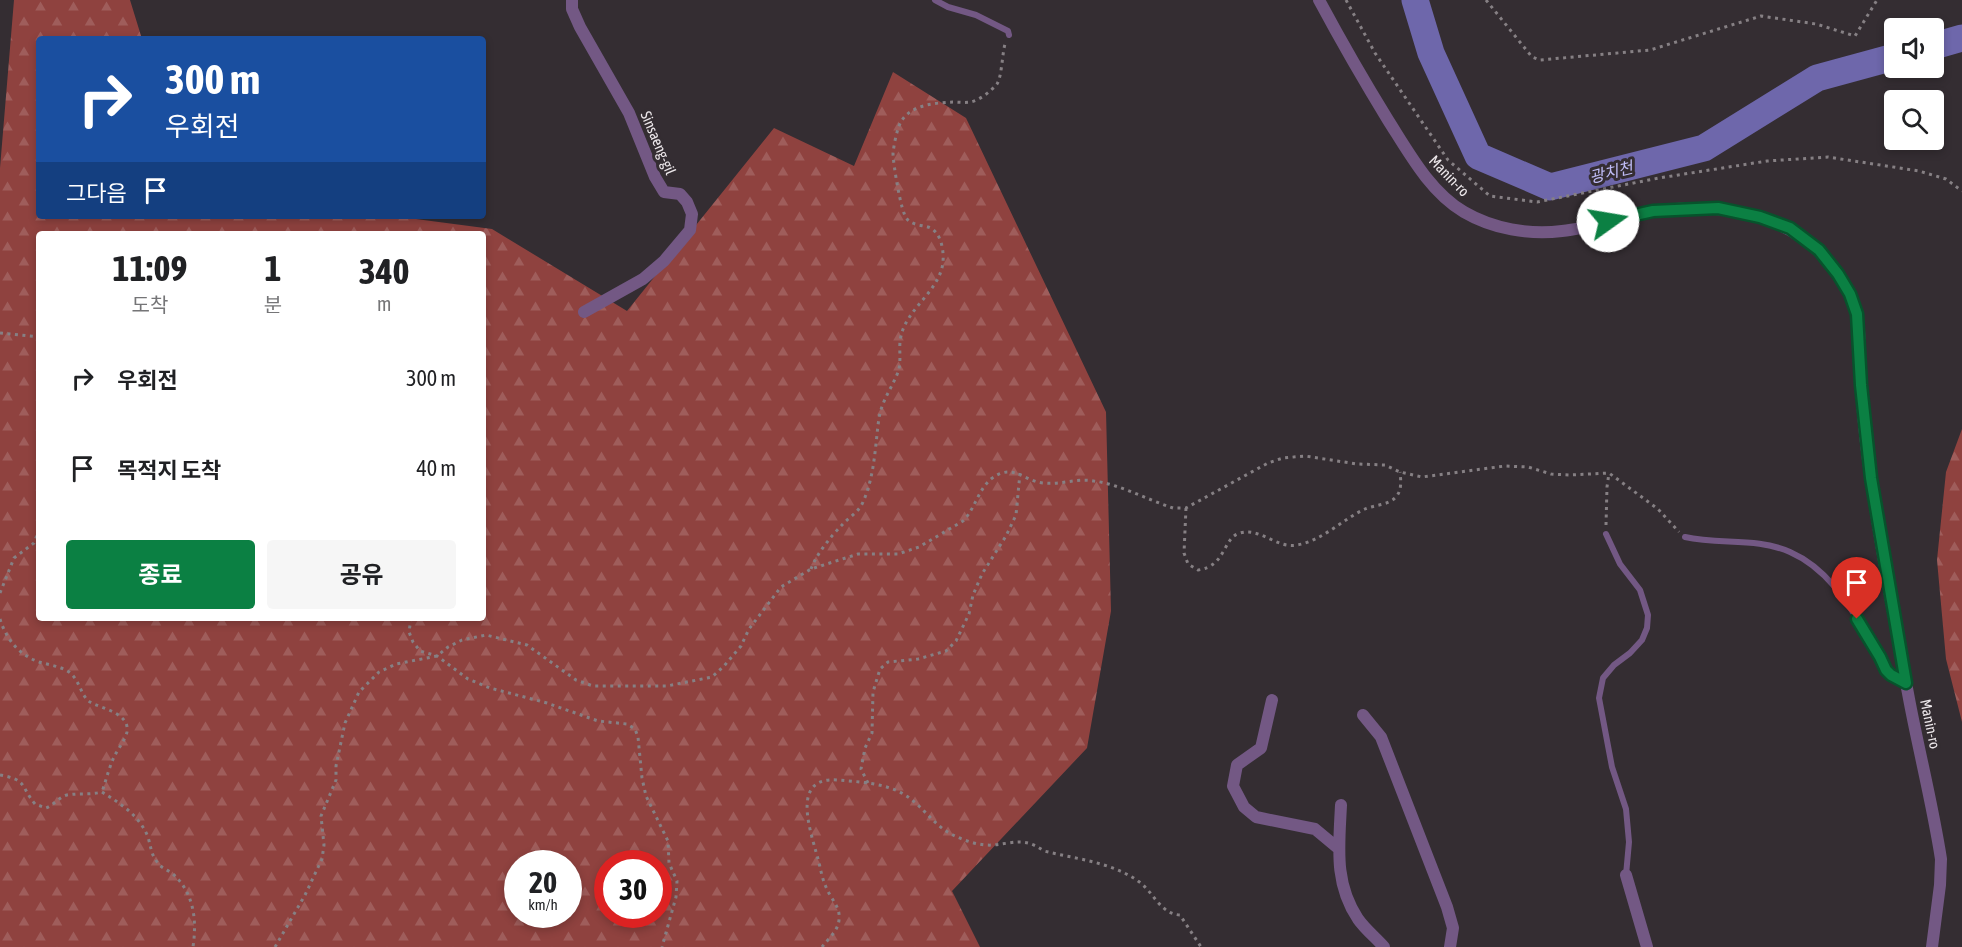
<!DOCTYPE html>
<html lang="ko">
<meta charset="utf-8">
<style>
:root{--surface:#fff;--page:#f6f6f6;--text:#202124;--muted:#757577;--accent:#0b8043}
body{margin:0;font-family:"Asap Condensed","Noto Sans KR",sans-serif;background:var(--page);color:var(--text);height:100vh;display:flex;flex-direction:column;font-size:22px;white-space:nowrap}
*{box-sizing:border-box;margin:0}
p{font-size:20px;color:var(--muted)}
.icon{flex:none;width:33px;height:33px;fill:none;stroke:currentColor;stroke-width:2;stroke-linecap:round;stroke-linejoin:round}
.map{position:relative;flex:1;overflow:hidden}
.side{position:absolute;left:36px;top:231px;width:450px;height:390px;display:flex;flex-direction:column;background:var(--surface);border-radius:6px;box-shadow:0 3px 9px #0003}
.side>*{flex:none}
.banner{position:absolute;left:36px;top:36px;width:450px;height:183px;border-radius:6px;box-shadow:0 3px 9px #0003;background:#1a4fa0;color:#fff;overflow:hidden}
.tools{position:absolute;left:1884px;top:18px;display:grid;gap:12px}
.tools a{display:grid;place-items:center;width:60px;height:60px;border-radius:6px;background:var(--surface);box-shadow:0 3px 9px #0003;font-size:30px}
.speed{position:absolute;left:504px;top:850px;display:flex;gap:12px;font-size:30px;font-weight:700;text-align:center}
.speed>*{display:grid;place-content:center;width:78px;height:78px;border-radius:50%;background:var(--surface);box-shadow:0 3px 9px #0003;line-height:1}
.speed small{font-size:15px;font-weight:400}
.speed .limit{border:9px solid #d22;background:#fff;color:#111}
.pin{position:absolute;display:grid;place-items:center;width:51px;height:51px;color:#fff;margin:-62px -26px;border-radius:50% 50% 50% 0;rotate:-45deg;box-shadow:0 0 6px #0007}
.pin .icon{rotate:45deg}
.me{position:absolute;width:66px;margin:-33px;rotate:77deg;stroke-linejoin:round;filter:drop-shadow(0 0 4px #0008)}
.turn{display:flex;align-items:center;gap:21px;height:126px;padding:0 30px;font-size:27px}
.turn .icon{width:78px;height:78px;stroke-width:2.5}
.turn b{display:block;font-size:42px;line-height:51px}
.then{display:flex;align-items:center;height:57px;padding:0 30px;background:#0003;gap:12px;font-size:22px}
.eta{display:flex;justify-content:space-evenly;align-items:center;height:102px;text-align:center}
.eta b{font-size:36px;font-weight:700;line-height:42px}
.button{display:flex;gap:12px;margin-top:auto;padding:12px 30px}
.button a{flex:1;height:69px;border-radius:6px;background:var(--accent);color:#fff;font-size:24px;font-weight:700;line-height:69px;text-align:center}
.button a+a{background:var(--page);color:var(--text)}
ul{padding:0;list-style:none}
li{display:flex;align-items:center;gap:18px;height:90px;padding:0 30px}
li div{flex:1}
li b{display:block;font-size:22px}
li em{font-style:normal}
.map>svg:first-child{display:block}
.forest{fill:url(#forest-firs);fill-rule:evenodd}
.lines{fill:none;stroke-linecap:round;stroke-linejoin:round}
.river{stroke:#6e67ab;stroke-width:27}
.path{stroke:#868084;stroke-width:3;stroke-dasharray:3 4.5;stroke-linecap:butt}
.service{stroke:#735884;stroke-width:6}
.minor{stroke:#735884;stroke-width:12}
.route-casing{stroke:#07532c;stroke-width:15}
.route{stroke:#0b8043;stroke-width:10}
.labels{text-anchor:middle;stroke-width:6;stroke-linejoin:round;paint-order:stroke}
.street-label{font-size:15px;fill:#ece7ea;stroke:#342d32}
.water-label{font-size:16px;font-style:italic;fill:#c0bdf7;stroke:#342d32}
</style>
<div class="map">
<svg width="1962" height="947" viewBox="0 0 1962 947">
<defs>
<pattern id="forest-firs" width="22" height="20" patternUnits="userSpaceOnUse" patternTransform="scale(1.5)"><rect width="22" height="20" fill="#8f423f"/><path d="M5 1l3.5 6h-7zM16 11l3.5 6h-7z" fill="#9f5d5b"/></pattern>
</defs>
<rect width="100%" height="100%" fill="#342d32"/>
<path class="forest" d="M14,0H130L142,39H39V216H393L492,229L627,311L774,128L854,166L893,72L966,118L1106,412L1111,611L1087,748L952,891L980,947H0V168ZM39,234H483V618H39ZM518,864H568V915H518ZM608,864H658V915H608Z
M1962,429V722L1946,659L1937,560L1946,472Z"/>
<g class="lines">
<path class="river" d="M1415,0L1431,53L1478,156L1550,187L1704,148L1817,78L1894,57
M1934,46L1962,38"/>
<path class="path" d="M1346,0L1375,53L1448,160L1490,196L1537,202L1659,178L1767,161L1828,157L1919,171L1946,179L1962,191
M1486,0L1532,57L1540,60L1650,50L1761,16L1816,24L1855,36L1877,0
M0,333L39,337
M1186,508L1184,553L1188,564L1198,570C1227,566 1222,538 1240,533C1260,527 1277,549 1297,545C1322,541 1343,519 1365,509C1374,505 1388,505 1395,498C1402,491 1401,482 1400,472
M1606,525L1607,487L1609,473
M811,569C816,555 831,536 842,525C849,517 859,512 863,502C875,475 875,446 879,418C882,400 892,388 898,372C902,361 898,347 901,336C907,308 940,291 943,262C944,250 941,231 928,227C921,225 912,225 907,219C901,213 893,163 893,153C894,145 896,134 899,126C907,105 933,103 953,102C959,102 965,103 971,102C980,100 991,91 997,84C1002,76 1002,55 1005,44
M0,593L14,558L34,543L39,530
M411,618L409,632L413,642L420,651L437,656L468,679L490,688L547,703L598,721L627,724L635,729L638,737L642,778L646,796L668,841L669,863L677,881L676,897L662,947
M0,619C6,639 19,655 39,662C49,665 60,666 69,672C80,680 80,695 90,702C102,709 130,713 127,732C125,740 118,749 114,757C109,768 106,780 102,792
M0,775C28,780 20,786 35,804L46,808C54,805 59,797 67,795C79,793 90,795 102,792
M868,783L861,769L865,748L872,733L873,692L880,669L888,662L918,659L946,651L956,641L969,614L973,595L982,574L1006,536L1016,515L1020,473
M102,792C121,804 139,815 148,837C151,847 151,855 158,863C161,868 168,870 173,874C194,893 197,920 193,947
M275,947L305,895L322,859L324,845L321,816L336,780V766L345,723L359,692L379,672L396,664L437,656L448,647L462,640L486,635L527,645L576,680L593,686H667L712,677L724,666L741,646L749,629L781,587L811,569L858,554H898L919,547L963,521C975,509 978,490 991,479C1013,462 1023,481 1043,483C1060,485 1076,478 1094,481C1119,484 1148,500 1173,508H1186L1268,463L1283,458L1305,456L1357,464L1385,465L1400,472L1422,477L1505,466L1528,467L1551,474L1569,475L1609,473L1658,509L1679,532
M822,947C828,939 838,931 839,920C841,907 830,898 826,887C821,876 820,864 816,852C809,826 792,776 838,780C860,782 886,783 905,795C923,806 934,826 953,835C965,841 980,846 993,845C1015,843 1024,837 1044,851C1076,859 1111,862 1138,881C1153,891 1160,914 1180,915L1201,947"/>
<path class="service" d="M935,0L948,7L976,15L1008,31L1009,35
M1606,534L1620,564L1640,590L1648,615L1647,628L1642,640L1630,653L1614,665L1603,678L1599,698L1612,767L1626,809L1629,842L1626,875
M1685,537C1720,545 1756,537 1790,552C1831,570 1851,609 1874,646C1886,666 1883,671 1906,683"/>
<path class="minor" d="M572,0V9L580,27L629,113L655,177L664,192L680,194L687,202L692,214L690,230L664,261L643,279L584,312
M1319,0C1341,41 1364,81 1388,120C1409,153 1430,192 1464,212C1493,229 1529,235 1562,231C1593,228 1623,215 1654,211C1734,201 1809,216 1849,292C1864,320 1858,355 1861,386C1863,417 1866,449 1871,480C1882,555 1896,630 1910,704C1920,756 1933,807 1941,859L1940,885L1932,947
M1272,700L1261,748L1237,765L1233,786L1244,807L1256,817L1315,829L1339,849
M1363,715L1381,737L1447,907L1453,928L1450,947
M1341,805C1339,847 1334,883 1358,919C1365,929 1376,938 1384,947
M1626,875L1647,947"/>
</g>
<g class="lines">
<g class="route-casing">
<path id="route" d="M1608,221L1653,211L1718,208L1760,217L1790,228L1819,250L1838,274L1850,294L1857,314L1861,385L1871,478L1906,683L1891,675L1886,670L1880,657L1857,619"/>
</g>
<use href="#route" class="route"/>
</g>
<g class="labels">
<g class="street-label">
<text transform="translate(658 143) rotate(67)" y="5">Sinsaeng-gil</text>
<text transform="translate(1449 176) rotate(46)" y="5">Manin-ro</text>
<text transform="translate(1930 724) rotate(78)" y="5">Manin-ro</text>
</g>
<g class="water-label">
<text transform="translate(1611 172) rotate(-14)" y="6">광치천</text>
</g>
</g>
</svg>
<div class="tools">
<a><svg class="icon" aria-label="sound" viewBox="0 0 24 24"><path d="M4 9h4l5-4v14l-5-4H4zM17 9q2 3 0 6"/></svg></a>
<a><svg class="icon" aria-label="search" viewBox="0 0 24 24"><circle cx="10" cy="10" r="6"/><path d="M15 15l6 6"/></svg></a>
</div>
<div class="speed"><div>20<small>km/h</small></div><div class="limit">30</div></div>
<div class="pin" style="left:1857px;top:619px;background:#d93025"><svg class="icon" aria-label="arrive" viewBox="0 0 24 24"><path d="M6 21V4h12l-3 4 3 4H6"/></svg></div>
<svg class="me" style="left:1608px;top:221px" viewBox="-20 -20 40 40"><circle r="19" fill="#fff"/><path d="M0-13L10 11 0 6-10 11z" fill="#0b8043"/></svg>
<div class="banner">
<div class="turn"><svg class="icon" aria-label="right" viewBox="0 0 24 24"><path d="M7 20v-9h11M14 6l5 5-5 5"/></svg><div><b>300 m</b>우회전</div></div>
<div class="then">그다음<svg class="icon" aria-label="arrive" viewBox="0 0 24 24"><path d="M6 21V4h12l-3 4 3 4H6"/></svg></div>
</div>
<section class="side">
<div class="eta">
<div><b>11:09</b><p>도착</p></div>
<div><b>1</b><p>분</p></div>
<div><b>340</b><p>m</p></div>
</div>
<ul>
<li><svg class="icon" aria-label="right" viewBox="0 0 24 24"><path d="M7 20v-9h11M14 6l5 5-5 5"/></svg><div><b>우회전</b></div><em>300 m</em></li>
<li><svg class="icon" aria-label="arrive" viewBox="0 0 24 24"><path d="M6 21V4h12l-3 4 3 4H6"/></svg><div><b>목적지 도착</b></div><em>40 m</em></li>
</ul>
<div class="button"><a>종료</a><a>공유</a></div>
</section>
</div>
